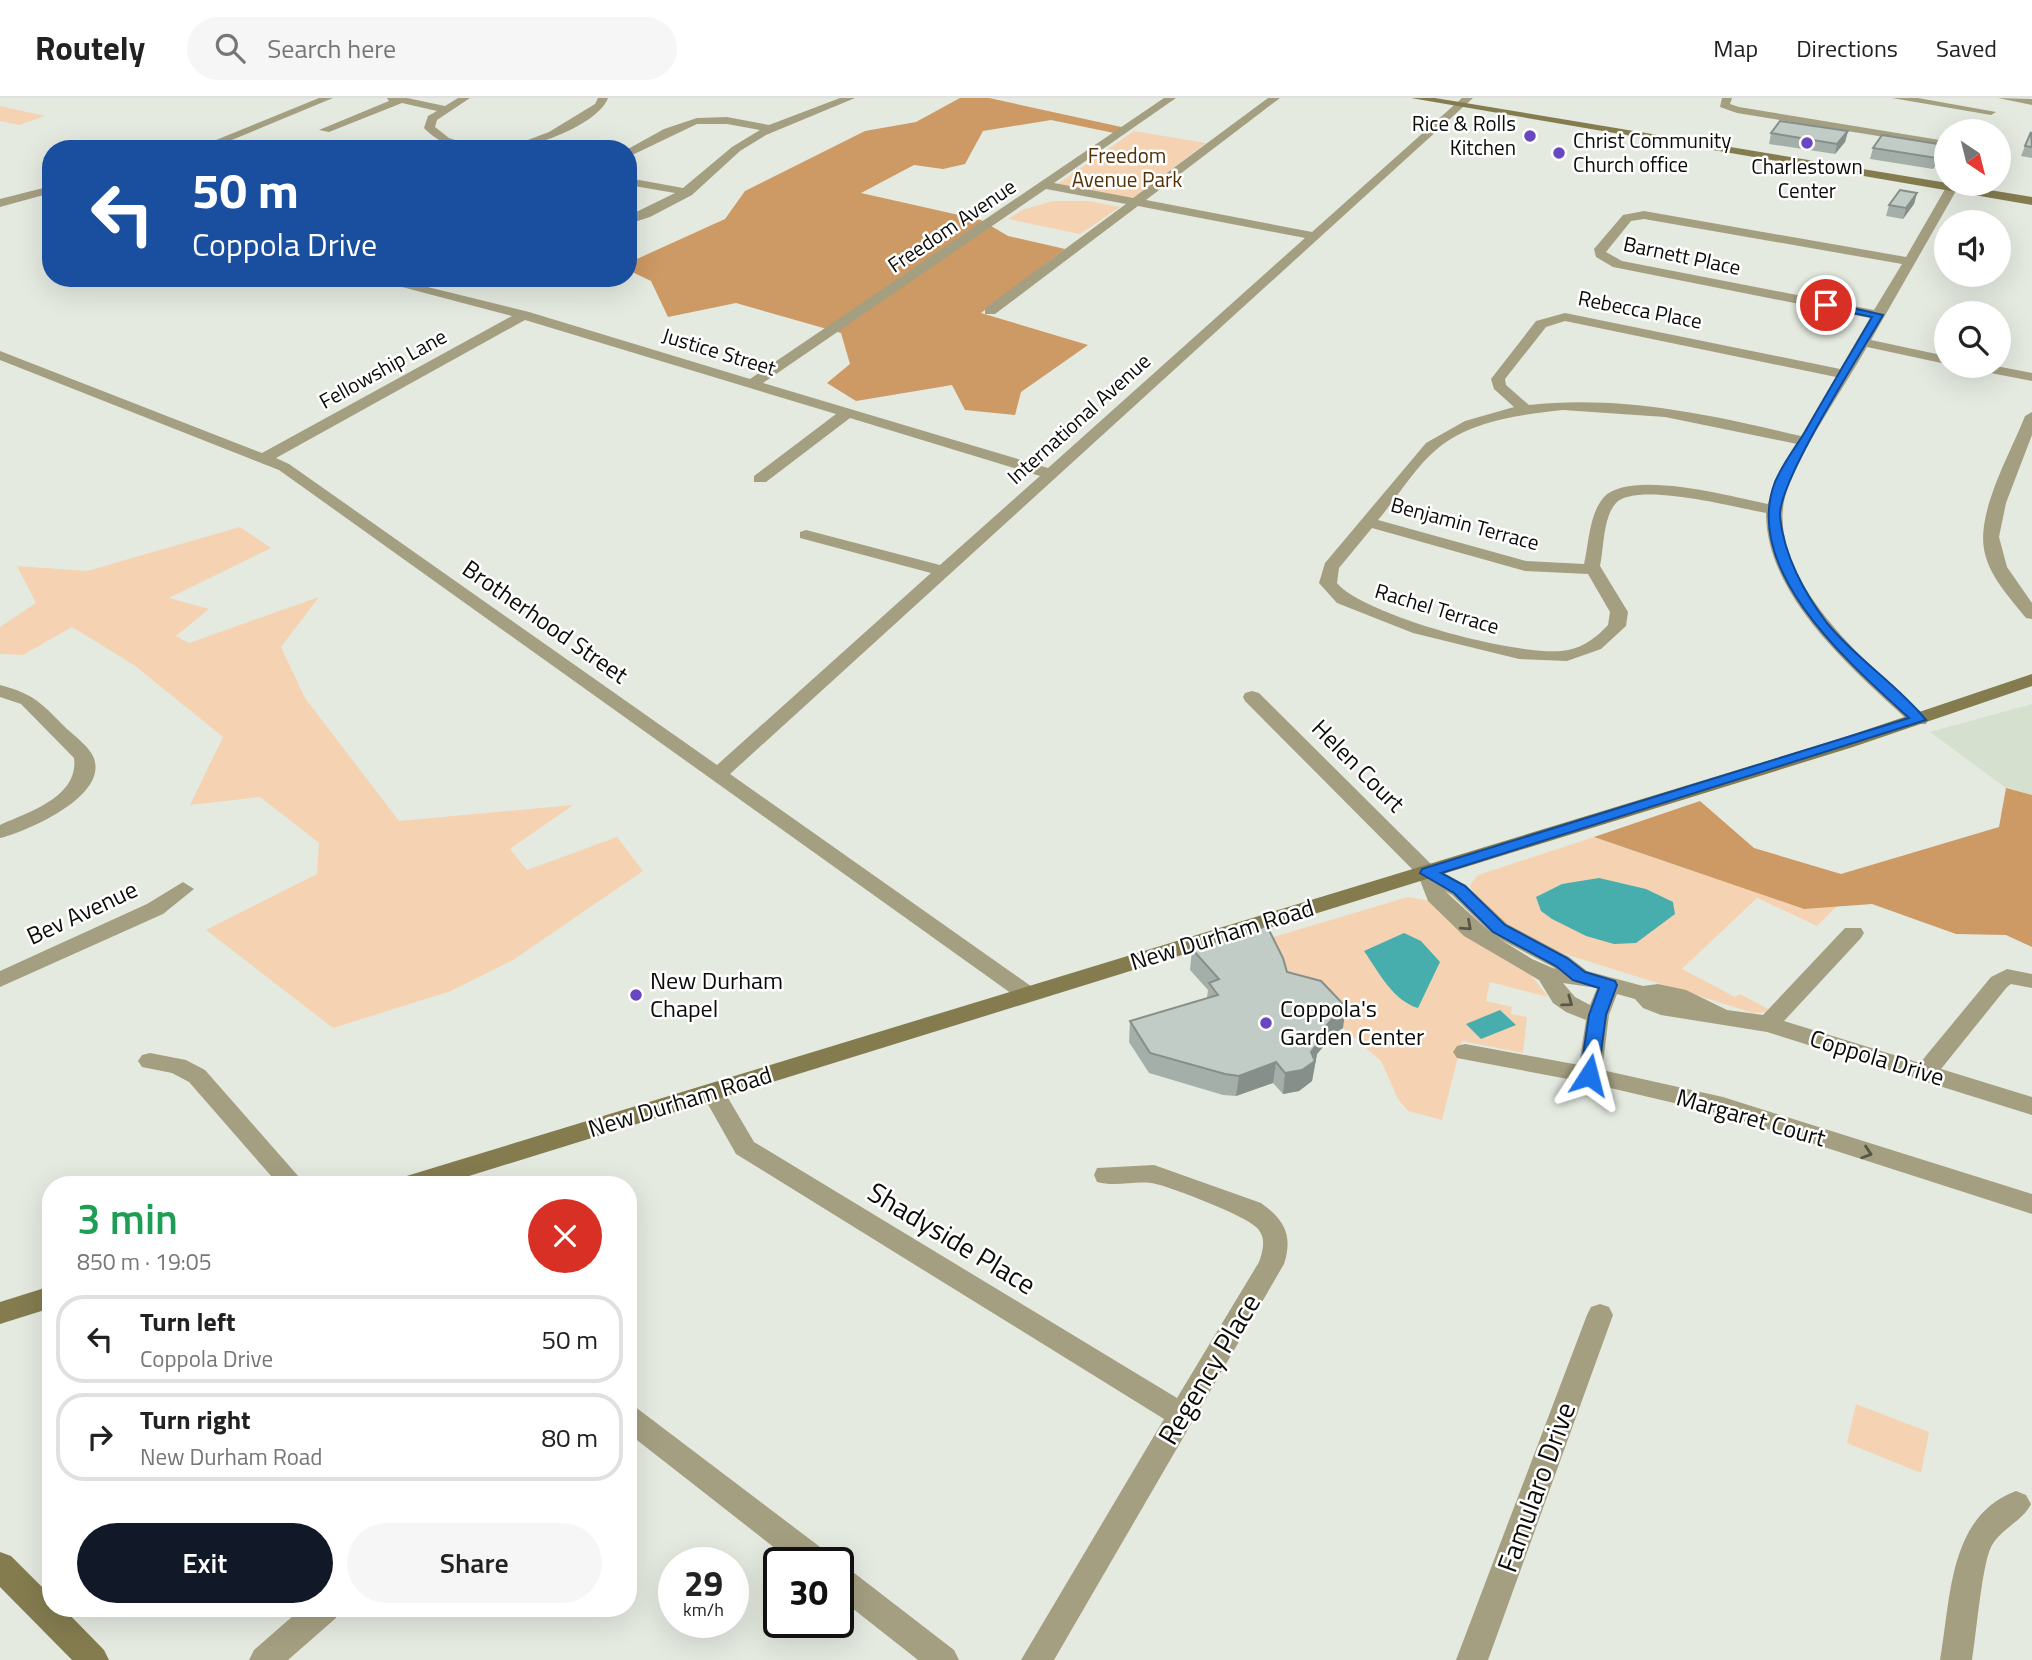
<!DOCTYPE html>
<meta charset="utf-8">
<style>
:root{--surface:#fff;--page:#f6f6f6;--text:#222;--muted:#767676;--line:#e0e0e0;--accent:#111827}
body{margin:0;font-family:"Titillium Web",sans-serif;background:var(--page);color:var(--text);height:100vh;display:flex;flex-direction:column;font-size:26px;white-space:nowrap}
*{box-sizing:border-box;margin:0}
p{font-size:23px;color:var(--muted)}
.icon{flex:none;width:38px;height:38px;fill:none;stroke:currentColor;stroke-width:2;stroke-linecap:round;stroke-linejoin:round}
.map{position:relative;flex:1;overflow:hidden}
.details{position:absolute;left:42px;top:1078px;width:595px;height:441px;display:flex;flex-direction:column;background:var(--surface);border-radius:28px;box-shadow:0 7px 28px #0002}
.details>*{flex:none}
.hud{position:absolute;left:42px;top:42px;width:595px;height:147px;border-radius:28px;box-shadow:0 7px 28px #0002;background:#1a4fa0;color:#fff;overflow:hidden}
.needle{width:46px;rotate:145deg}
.tools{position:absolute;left:1934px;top:21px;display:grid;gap:14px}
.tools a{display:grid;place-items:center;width:77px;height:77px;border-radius:50%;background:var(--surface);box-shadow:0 7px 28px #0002;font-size:35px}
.speed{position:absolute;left:658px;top:1449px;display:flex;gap:14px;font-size:35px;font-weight:700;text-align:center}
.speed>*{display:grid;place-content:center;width:91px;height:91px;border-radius:50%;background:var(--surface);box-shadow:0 7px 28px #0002;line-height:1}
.speed small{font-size:18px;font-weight:400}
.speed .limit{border:4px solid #111;border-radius:10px;background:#fff;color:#111}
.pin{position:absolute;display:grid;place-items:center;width:60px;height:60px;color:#fff;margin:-30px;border:4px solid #fff;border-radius:50%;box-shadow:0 2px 7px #0007}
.me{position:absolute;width:77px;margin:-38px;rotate:9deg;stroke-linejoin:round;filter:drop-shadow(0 0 5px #0008)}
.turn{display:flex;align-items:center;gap:24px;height:147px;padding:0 35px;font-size:32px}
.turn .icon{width:91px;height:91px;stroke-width:2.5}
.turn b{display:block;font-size:49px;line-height:60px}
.round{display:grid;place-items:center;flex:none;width:74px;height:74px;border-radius:37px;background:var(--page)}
.summary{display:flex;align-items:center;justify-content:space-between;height:119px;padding:0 35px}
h1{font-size:42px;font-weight:600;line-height:52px;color:#1e9e55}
.button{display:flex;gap:14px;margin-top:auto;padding:14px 35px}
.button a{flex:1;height:80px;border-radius:42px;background:var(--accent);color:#fff;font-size:28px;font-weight:600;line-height:80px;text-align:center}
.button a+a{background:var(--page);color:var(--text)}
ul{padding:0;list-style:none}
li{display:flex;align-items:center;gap:21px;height:88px;margin:0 14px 10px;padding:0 21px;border:4px solid var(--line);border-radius:28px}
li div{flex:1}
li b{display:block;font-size:26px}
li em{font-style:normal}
header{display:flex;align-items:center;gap:42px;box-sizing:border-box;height:98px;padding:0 35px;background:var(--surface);border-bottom:2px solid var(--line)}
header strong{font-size:33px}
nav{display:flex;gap:38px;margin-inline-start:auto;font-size:24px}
.search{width:490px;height:63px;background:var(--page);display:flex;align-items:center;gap:18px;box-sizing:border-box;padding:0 24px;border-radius:38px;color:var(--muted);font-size:26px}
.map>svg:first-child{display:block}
.built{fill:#d6e0ce}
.green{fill:#f5d3b2}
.forest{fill:#cd9964}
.water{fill:#48adad}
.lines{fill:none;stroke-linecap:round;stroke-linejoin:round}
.street{fill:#a59f82;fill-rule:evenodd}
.secondary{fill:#847c4f;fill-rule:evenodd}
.wall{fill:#a5afa9}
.shaded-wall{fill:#868f8a}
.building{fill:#c0ccc5;stroke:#868f8a;stroke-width:2}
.oneway{stroke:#585646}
.route{fill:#1a73e8;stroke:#114b97;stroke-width:2}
.poi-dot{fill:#6947c0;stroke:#fff;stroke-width:2.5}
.labels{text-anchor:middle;stroke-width:5;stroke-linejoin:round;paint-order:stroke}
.far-poi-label{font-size:21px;fill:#0b0c09;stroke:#fff;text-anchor:end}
.far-park-label{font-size:21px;fill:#533104;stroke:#fff}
.far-street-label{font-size:21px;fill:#0b0c09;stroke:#fff}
.street-label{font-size:24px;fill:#0b0c09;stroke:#fff}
.poi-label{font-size:24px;fill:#0b0c09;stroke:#fff;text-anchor:start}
.near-street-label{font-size:28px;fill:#0b0c09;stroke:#fff}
</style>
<header>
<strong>Routely</strong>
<div class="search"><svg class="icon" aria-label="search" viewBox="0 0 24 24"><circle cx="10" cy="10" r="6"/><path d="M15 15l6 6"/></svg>Search here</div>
<nav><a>Map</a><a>Directions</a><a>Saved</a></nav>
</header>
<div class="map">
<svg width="2032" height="1562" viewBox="0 0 2032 1562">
<rect width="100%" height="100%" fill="#e4eae0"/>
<path class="built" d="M2032,606V697L2006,690L1930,634Z"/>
<path class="green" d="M0,8L45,18L19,27L0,23Z
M1134,33L1206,45L1132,101L1056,87Z
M1053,103H1089L1120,109L1080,136L1008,121L1022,112Z
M240,429L271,450L169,500L209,511L176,538L189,545L319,499L281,549L305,600L399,723L573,707L510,751L527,772L617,739L643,773L513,862L451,893L333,930L206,832L317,776L319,745L260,699L190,707L223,639L134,567L72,529L23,557L0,556V529L36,505L17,468L87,473Z
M1594,739L1804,811L1837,808L1817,828L1757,800L1682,871L1735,899L1740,896L1768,911L1766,914L1753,915L1549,851L1498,821L1472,792L1470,787L1478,777Z
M1408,799L1430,803L1483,848L1528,873L1548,899L1490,884L1486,903L1512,909L1511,916L1527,919L1523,955L1462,943L1442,1022L1408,1013L1398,1001L1381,963L1343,930L1301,901L1263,842Z
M1856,1306L1929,1334L1921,1375L1847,1345Z"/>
<path class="forest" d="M960,0H989L1126,30L1119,36L1051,22L983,33L965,66L943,71L914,67L861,95L981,122L1008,138L1065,151L981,215L1088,247L1021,294L1015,317L965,312L952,287L856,303L827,285L850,266L841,235L736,205L668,219L651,183L628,172V165L725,121L745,93L865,33L916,24Z
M2006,690L2032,697V849L2006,837L1956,836L1872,806L1804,811L1594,739L1700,703L1754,750L1841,776L1999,729Z"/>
<path class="water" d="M1599,780L1646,791L1673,804L1675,816L1636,845L1614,846L1586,838L1552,821L1541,813L1536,799L1562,786Z
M1404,835L1421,843L1440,864L1418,910C1393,903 1378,873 1364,853Z
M1500,912L1516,927L1481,941L1466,926Z"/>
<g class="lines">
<path class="street" d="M319,0H333L210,51H194Z
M387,0H407L445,8L458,0H470L437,22L435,29L449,40L483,51C460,51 440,47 424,30L428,18L437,13L402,5L329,34L319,32L389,3Z
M598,0H608C598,27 531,51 504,51L549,34L595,6Z
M840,0H855L766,37L740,53L692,97L650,119L628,126V118L675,95L628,87V80L683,90L732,49L760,32L727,26H697L628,59V51L664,31L697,20L727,19L769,27Z
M1164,0H1176L1054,85L1133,100L1268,0H1280L1146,102L1312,134L1462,0H1473L730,676L1035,891L1038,896L1035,901H1019L279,372L0,262V253L262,355L512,218L368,180H391L529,214L750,281ZM1046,91L1126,106L985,210V216H995L1138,108L1305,140L1048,370L763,285ZM525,222L836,316L754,378V384H766L850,320L1040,378L940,467L806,432L800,434V440L931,475L717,667L289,366L276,360Z
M1722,0H1732L1730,6L1739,9L1946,43V49L1737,15L1720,9Z
M1892,0H1918L1996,14L1991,17Z
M1998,0L2032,1V7Z
M1948,86H1960L1871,242L1946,258V266L1867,249C1842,293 1810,337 1790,384C1752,471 1869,567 1926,618L1928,622L1926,626H1912C1856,574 1766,500 1766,415C1738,410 1637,383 1616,405C1603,419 1604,450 1600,468L1628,514L1626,528L1601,551L1567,563L1519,561L1413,535L1337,505L1319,485L1325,465L1426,345L1465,323L1514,309L1494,291L1491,281L1536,223L1565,215L1840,271L1870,220L1613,169L1596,159L1594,151L1623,117L1644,113L1906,159ZM1644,121L1902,166L1874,212L1622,163L1606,154L1631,123ZM1565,223L1836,279L1801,338C1711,317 1622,297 1529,307L1506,287L1505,281L1546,229ZM1563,312L1665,319L1797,346L1774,384L1768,406C1733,399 1631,371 1604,399C1589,416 1589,445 1584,466L1526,463L1378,422C1396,401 1416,368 1437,351C1472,322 1520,317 1563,312ZM1372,430L1525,473L1588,476L1610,514L1608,527C1598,538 1584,549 1568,552C1525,561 1364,518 1337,485L1339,470Z
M51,88V95L0,109V101Z
M1968,268H1996L2032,275V283L1975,272Z
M2032,314V337L2006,405L1999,439L2007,469L2032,505V521L2026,520C2010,500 1988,477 1984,451C1977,413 2011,354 2025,318Z
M0,587C35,596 42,606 67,631C75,638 88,648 93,658C111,697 28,733 0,740V727C29,714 79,699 74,660L21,606L0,599Z
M1252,593L1259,595L1435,770L1466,787L1507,826L1569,859L1587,873L1643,888L1658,886L1686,892L1727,912L1763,917L1845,830H1861L1864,835L1861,840L1784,923L1920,965L1991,879L2007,871L2032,876V890L2011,886L2007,889L1941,971L2032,999V1017L1767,934L1661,917L1643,910L1635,901L1617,896L1609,917L1602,972L1723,999L2032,1096V1116L1721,1016L1589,985L1457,960L1453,954L1457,948L1465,946L1579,967L1586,922L1566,914L1553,905L1539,882L1464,838L1428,803L1418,777L1245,603L1243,599L1245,595ZM1445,793L1452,797L1490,834ZM1498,840L1553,869L1555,871L1532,861ZM1563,885L1597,890L1590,907L1575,899Z
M183,784L194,791L163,816L0,889V873L147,806Z
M150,955L186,962L205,972L306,1087H279L189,984L172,975L142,969L138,963L142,957Z
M713,985L721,988L754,1044L1177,1300L1259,1164C1263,1152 1267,1139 1256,1129C1246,1118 1167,1087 1151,1085C1133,1083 1115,1089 1097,1084L1094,1077L1097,1070L1154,1067L1261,1105C1285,1122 1293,1138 1284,1166L1054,1562H1021L1164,1321L736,1056L701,994L705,988Z
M1600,1206L1609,1209L1613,1217L1488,1562H1456L1587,1217L1591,1209Z
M628,1307L638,1311L828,1455L832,1465H794L628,1335Z
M2016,1393L2026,1397L2031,1406C2022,1424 2001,1430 1991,1449C1982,1467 1976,1538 1972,1562H1940C1951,1501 1948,1418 2016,1393Z
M838,1467L849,1471L954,1552L959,1562H918L838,1499Z
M302,1510H340L336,1520L288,1562H249L254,1552Z"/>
<path class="secondary" d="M1411,0H1435L2032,99V107Z
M2032,576V588L1853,649L440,1087H397L400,1080L1839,641Z
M51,1188V1210L0,1226V1204Z
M0,1454L11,1458L51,1498V1510H63L104,1552L109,1562H72L0,1489Z"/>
</g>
<path class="wall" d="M1848,33L1845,44L1835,56L1769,46L1771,35Z
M2032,34V60L2021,58L2025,48Z
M1944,47L1941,57L1933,71L1870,61L1873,50Z
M1917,95L1914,106L1903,121L1886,118L1889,107Z
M1192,851L1287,874L1343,930L1335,935L1317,956L1312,983L1299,993L1283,996L1273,985L1236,998L1223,997L1149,975L1129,944L1130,923L1207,900L1208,892L1190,872Z"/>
<path class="shaded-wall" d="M1848,33L1845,44L1835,56L1837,46Z
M1944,47L1941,57L1933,71L1936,60Z
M1917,95L1914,106L1903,121L1906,110Z
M1346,909L1343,930L1335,935L1317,956L1312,983L1299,993L1283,996L1285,975L1311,954L1316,940L1338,914Z
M1276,964L1273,985L1236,998L1239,978Z"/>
<path class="building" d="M1780,23L1848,33L1837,46L1771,35Z
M2031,34L2032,49L2025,48Z
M1882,37L1944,47L1936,60L1873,50Z
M1900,92L1917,95L1906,110L1889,107Z
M1267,828L1283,860L1287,874L1321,883L1346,909L1338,914L1316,940L1318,945L1311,954L1315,963L1302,972L1285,975L1276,964L1239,978L1225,976L1150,955L1130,923L1218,897L1209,885L1219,881L1192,851Z"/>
<defs><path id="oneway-chevron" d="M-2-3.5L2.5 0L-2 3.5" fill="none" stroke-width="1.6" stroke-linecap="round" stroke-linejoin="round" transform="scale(1.75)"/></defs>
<g class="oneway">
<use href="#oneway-chevron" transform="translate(1467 828) rotate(42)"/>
<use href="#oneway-chevron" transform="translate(1568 904) rotate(36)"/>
<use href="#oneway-chevron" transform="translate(1867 1055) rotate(18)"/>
</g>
<path class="route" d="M1826,204L1883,217C1862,254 1777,384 1780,419C1784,457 1804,495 1827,525C1856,561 1897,586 1926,622L1441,775L1465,788L1505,827L1567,860L1585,874L1615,883L1617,887L1606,917L1598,977L1589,984L1582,982L1580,977L1589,917L1599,890L1573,882L1556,868L1493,834L1454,795L1420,775L1422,771L1909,620C1851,567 1741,473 1775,384C1782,367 1795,350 1805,334C1827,295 1850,257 1872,219L1823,209Z"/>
<g class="poi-dot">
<circle cx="1530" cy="38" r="7"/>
<circle cx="1807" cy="45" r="7"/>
<circle cx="1559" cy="55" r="7"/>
<circle cx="636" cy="897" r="7"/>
<circle cx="1266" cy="925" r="7"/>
</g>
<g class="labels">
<g class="far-poi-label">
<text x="1516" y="33">Rice &amp; Rolls<tspan x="1516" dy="24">Kitchen</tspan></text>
<text x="1573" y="50" text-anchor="start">Christ Community<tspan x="1573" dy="24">Church office</tspan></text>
<text x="1807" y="76" text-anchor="middle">Charlestown<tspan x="1807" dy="24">Center</tspan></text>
</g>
<g class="far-park-label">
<text x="1127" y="65">Freedom<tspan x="1127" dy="24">Avenue Park</tspan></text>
</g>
<g class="far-street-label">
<text transform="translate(952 128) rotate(-34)" y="7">Freedom Avenue</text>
<text transform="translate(1682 158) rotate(12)" y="7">Barnett Place</text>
<text transform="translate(1640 212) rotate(11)" y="7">Rebecca Place</text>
<text transform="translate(719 254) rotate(17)" y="7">Justice Street</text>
<text transform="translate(383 271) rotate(-29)" y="7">Fellowship Lane</text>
<text transform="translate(1079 321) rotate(-42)" y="7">International Avenue</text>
<text transform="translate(1465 426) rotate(15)" y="7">Benjamin Terrace</text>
<text transform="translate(1437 511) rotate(17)" y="7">Rachel Terrace</text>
</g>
<g class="street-label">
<text transform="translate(545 524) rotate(35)" y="8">Brotherhood Street</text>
<text transform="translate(1358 668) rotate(45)" y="8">Helen Court</text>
<text transform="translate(82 815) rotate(-25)" y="8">Bev Avenue</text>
<text transform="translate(1222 837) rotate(-17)" y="8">New Durham Road</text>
<text transform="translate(1877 960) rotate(17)" y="8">Coppola Drive</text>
<text transform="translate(680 1004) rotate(-17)" y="8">New Durham Road</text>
<text transform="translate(1751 1020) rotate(16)" y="8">Margaret Court</text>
</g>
<g class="poi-label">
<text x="650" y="891">New Durham<tspan x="650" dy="28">Chapel</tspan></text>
<text x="1280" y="919">Coppola's<tspan x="1280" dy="28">Garden Center</tspan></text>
</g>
<g class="near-street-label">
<text transform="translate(952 1140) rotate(31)" y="10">Shadyside Place</text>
<text transform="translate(1209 1271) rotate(-59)" y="10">Regency Place</text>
<text transform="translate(1536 1389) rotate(-70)" y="10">Famularo Drive</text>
</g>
</g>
</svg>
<div class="tools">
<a><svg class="needle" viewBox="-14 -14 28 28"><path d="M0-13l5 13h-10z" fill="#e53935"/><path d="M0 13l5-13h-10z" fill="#767676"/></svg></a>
<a><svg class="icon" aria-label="sound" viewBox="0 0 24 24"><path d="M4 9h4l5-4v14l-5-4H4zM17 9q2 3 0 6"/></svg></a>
<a><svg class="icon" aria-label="search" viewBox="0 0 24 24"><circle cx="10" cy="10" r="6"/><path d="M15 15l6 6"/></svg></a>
</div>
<div class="speed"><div>29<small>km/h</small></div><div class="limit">30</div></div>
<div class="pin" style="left:1826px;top:207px;background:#d93025"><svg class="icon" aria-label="arrive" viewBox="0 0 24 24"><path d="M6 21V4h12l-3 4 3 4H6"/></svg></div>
<svg class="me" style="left:1589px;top:977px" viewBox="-20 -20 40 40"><path d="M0-17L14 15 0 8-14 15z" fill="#1a73e8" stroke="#fff" stroke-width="4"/></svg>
<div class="hud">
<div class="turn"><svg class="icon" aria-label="left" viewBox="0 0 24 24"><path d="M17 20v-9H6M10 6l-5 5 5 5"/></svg><div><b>50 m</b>Coppola Drive</div></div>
</div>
<section class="details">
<div class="summary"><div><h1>3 min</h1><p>850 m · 19:05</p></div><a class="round" style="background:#d93025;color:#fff"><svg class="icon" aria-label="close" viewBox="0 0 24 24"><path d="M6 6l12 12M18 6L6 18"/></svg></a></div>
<ul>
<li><svg class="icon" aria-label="left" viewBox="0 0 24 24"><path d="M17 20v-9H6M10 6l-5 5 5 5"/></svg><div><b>Turn left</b><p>Coppola Drive</p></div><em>50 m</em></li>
<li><svg class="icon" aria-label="right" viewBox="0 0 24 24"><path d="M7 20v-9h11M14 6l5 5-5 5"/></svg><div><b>Turn right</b><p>New Durham Road</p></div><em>80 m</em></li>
</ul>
<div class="button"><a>Exit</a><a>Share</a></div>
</section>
</div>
